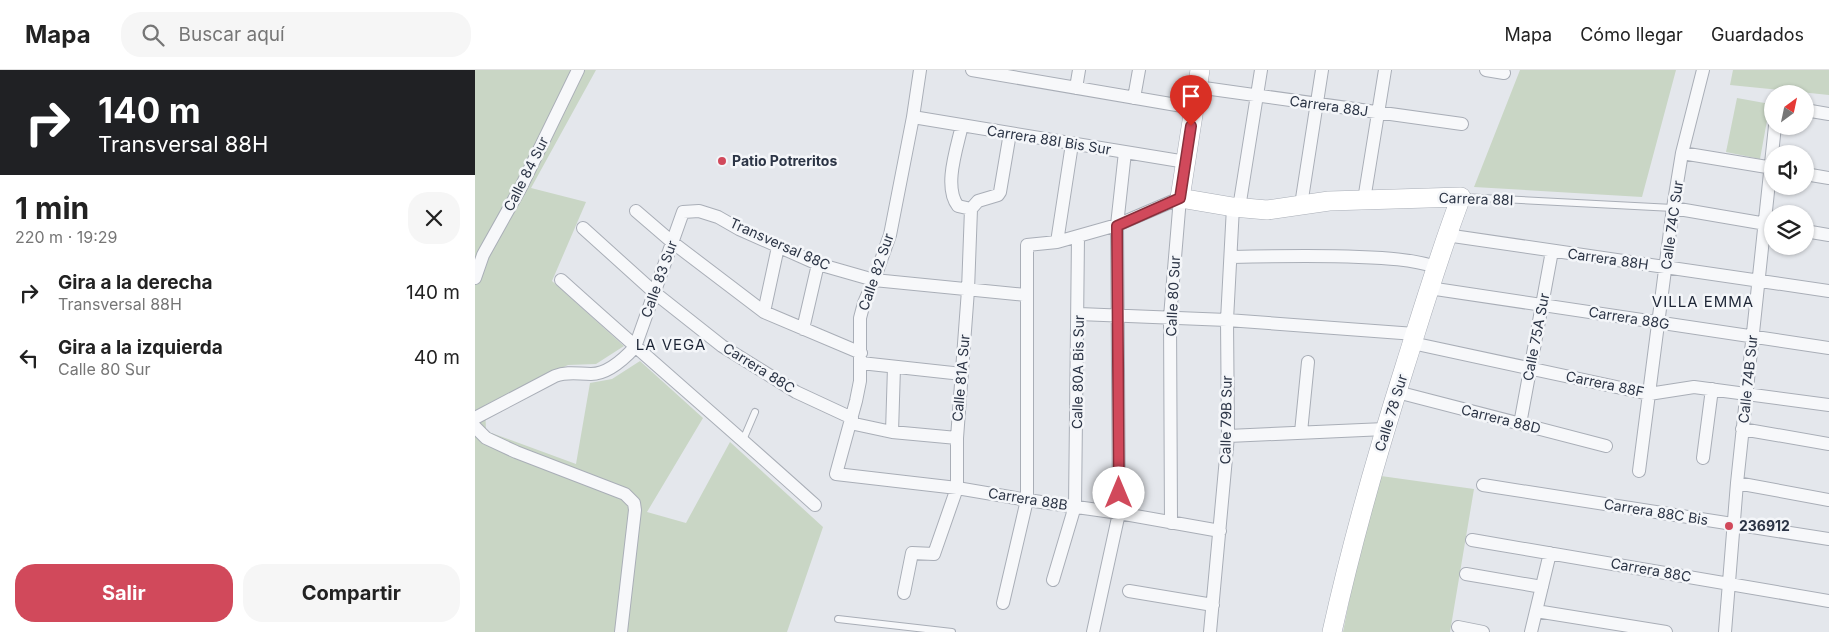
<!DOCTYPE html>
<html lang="es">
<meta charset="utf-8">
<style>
:root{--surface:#fff;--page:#f6f6f6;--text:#222;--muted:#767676;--line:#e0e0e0;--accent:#d1495b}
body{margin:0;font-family:Inter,sans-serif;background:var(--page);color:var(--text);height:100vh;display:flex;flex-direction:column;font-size:19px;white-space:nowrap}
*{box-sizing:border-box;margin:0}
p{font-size:16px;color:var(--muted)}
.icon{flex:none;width:28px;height:28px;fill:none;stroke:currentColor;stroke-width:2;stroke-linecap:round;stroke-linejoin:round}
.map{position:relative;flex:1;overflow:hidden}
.drawer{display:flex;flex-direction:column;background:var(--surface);width:475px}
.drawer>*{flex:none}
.hud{background:#202124;color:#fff;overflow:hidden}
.needle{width:32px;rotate:33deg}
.tools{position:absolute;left:1289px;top:15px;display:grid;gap:10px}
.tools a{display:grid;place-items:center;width:50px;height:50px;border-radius:50%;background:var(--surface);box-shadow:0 1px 4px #0004;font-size:25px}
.pin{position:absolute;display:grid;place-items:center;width:42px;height:42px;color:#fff;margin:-51px -21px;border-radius:50% 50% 50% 0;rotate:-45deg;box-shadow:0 0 5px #0007}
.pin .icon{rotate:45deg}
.me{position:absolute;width:55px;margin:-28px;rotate:0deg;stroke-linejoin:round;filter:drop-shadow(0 0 4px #0008)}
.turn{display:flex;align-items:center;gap:18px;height:105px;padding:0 15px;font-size:22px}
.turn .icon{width:65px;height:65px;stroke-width:2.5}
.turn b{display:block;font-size:35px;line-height:42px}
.round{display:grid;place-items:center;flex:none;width:52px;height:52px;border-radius:20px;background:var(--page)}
.summary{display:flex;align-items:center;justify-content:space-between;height:85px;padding:0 15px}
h1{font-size:30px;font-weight:700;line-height:38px}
.primary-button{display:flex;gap:10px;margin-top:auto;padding:10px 15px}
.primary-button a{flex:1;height:58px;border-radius:20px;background:var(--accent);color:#fff;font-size:20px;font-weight:700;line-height:58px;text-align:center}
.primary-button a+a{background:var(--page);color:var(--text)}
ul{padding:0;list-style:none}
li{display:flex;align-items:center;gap:15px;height:65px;padding:0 15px}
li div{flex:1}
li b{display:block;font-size:19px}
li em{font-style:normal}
header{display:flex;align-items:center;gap:30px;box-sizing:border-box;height:70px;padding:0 25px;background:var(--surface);border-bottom:1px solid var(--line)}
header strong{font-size:24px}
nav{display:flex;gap:28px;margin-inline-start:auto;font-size:18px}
.search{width:350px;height:45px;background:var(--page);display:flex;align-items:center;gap:12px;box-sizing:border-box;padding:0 18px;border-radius:20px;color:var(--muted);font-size:19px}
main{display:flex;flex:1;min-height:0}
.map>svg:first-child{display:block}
.green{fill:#c9d6c5}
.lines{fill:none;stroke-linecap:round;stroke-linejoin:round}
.lane-casing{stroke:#a9aeb7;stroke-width:8}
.street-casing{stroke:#a9aeb7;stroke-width:14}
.secondary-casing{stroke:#a9aeb7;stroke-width:20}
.lane{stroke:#f7f8fa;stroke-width:6}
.street{stroke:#f7f8fa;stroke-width:12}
.secondary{stroke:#fff;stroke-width:19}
.route-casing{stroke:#882f3b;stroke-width:12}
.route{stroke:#d1495b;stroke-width:9}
.poi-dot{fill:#d1495b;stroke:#f4f6f9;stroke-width:2}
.labels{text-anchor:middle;stroke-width:5;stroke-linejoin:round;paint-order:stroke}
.street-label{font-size:14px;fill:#2b3445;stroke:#f4f6f9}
.poi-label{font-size:14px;font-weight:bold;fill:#2b3445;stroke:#f4f6f9;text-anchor:start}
.neighbourhood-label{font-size:15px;letter-spacing:1px;fill:#1d2536;stroke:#f4f6f9}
</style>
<header>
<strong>Mapa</strong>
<div class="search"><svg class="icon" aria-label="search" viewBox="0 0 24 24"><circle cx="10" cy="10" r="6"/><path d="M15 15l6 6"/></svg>Buscar aquí</div>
<nav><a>Mapa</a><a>Cómo llegar</a><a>Guardados</a></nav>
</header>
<main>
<section class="drawer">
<div class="hud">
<div class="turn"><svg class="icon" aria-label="right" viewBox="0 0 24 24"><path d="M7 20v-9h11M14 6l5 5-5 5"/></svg><div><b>140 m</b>Transversal 88H</div></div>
</div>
<div class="summary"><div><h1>1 min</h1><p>220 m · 19:29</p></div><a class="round"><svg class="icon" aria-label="close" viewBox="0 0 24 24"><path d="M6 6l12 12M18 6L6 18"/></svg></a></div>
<ul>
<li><svg class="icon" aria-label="right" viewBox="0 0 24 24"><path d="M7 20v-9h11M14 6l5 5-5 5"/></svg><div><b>Gira a la derecha</b><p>Transversal 88H</p></div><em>140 m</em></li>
<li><svg class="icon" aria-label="left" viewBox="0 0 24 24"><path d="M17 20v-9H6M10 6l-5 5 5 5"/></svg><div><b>Gira a la izquierda</b><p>Calle 80 Sur</p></div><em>40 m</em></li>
</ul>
<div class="primary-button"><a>Salir</a><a>Compartir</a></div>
</section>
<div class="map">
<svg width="1354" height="562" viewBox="0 0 1354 562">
<rect width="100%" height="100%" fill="#e4e7ec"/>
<path class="green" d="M0,0H121L56,118L111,132L77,211L149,276L121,294L93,295L10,335L11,361L101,394L115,313L137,309L165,291L228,348L172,442L211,453L255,372L348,457L312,562H0Z
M1045,0H1201L1167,127L999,117Z
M1258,0H1354V25L1255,15Z
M1262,28L1295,34L1285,89L1251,82Z
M906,406L999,419L975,562H868L881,496Z"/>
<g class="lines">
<g class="lane-casing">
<path id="lane" d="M987,127L1198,138
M268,370L280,342
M363,549L477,562"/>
</g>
<g class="street-casing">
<path id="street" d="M445,0L438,47L415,165L399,210L389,233L385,248V311L381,331L361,404L482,418L552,430L644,443L745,461
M497,0L719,38
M1011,0L1029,3
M722,17L987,54
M601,18L604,0
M659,28L664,0
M1330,40L1354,44
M438,47L711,92
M487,55C482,78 468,117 483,136L496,139
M1207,83L1298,98
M1330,104L1354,108
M889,130L910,0
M826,135L847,0
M764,138L786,0
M1198,138L1297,155
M161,141L197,172L289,242L386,283
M108,158L180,223L247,276L321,322L377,348
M1330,161L1354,165
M971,165L1354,221
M582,172L597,74
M756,187C799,186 841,185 884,187C910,188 936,189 961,197
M0,208L8,185L46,117L103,0
M86,210C170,286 256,359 340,435
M954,218L1354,278
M289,242L303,177
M604,244L752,250L940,264
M328,259L343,194
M937,273L1174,324L1219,317L1354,335
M386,293L487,304
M922,322L1131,376
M0,348L80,306C93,301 103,304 116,304C133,304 149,289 160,277L208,142L224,141L243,147L264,159L343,194L399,210L551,225
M375,353L417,362L482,368
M1045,354L1077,181
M0,357L11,368L41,382L150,424L159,433L160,440L146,562
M1267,359L1354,374
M417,362L419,297
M826,362L833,292
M753,366L910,359
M1228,388L1237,319
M1164,401L1198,138L1207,83L1228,0
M1262,413L1354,430
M1008,415L1354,469
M997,470L1354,531
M991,504L1067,517
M578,510L600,436L603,167
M654,521L738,535
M429,523L437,483L459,484L482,418V368L493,220L496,139L503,131L523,125L525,122L535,63
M528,533L552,430V175L582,172L642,155L705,128L695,247L696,453
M1061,541L1191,562
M983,557L1008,562
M618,562L644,443L642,155L650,82
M735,562L753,366L752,250L758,137
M1056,562L1075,483
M1250,562L1262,413L1300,56"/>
</g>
<g class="secondary-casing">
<path id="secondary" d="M725,0L705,128L758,137L792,140L854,131L986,127C965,182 948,239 930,296C902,384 877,472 857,562"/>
</g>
<use href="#lane" class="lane"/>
<use href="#street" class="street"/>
<use href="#secondary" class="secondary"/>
</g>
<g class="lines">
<g class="route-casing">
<path id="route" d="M644,423L642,156L705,128L716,56"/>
</g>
<use href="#route" class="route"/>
</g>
<g class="poi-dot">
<circle cx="247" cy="91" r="5"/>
<circle cx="1254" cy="456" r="5"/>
</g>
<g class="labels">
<g class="street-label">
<text transform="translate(854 36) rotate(8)" y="5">Carrera 88J</text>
<text transform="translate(574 70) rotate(9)" y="5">Carrera 88I Bis Sur</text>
<text transform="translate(51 104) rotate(-63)" y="5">Calle 84 Sur</text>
<text transform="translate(1001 129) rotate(2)" y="5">Carrera 88I</text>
<text transform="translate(1197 155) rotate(-82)" y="5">Calle 74C Sur</text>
<text transform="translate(305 174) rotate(24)" y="5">Transversal 88C</text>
<text transform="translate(1133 189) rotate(8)" y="5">Carrera 88H</text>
<text transform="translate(401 202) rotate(-71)" y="5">Calle 82 Sur</text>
<text transform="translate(184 209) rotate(-70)" y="5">Calle 83 Sur</text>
<text transform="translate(698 226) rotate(-87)" y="5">Calle 80 Sur</text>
<text transform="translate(1154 248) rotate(9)" y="5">Carrera 88G</text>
<text transform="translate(1061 267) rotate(-79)" y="5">Calle 75A Sur</text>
<text transform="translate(284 298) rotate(32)" y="5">Carrera 88C</text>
<text transform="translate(603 302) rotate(-89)" y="5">Calle 80A Bis Sur</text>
<text transform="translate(486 308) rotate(-85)" y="5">Calle 81A Sur</text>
<text transform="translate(1273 309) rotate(-84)" y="5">Calle 74B Sur</text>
<text transform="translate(1130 314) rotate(12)" y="5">Carrera 88F</text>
<text transform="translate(916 343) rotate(-73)" y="5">Calle 78 Sur</text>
<text transform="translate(1026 349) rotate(14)" y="5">Carrera 88D</text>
<text transform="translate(751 350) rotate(-89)" y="5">Calle 79B Sur</text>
<text transform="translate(553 429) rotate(9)" y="5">Carrera 88B</text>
<text transform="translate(1181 442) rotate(9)" y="5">Carrera 88C Bis</text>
<text transform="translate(1176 500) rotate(10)" y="5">Carrera 88C</text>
</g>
<g class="poi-label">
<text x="257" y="96">Patio Potreritos</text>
<text x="1264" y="461">236912</text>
</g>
<g class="neighbourhood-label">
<text x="1228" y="237">VILLA EMMA</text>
<text x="196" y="280">LA VEGA</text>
</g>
</g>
</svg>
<div class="tools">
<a><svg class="needle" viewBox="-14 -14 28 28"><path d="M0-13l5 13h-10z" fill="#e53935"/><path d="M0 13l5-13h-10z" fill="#767676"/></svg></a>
<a><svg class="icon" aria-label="sound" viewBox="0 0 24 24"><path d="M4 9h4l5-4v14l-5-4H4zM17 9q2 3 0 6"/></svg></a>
<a><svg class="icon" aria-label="layers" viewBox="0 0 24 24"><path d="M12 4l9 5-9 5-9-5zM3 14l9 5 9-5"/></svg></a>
</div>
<div class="pin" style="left:716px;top:56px;background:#d93025"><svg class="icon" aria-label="arrive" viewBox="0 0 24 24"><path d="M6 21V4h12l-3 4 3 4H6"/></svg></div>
<svg class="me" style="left:644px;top:423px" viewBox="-20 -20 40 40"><circle r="19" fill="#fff"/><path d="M0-13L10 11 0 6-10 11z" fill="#d1495b"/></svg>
</div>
</main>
